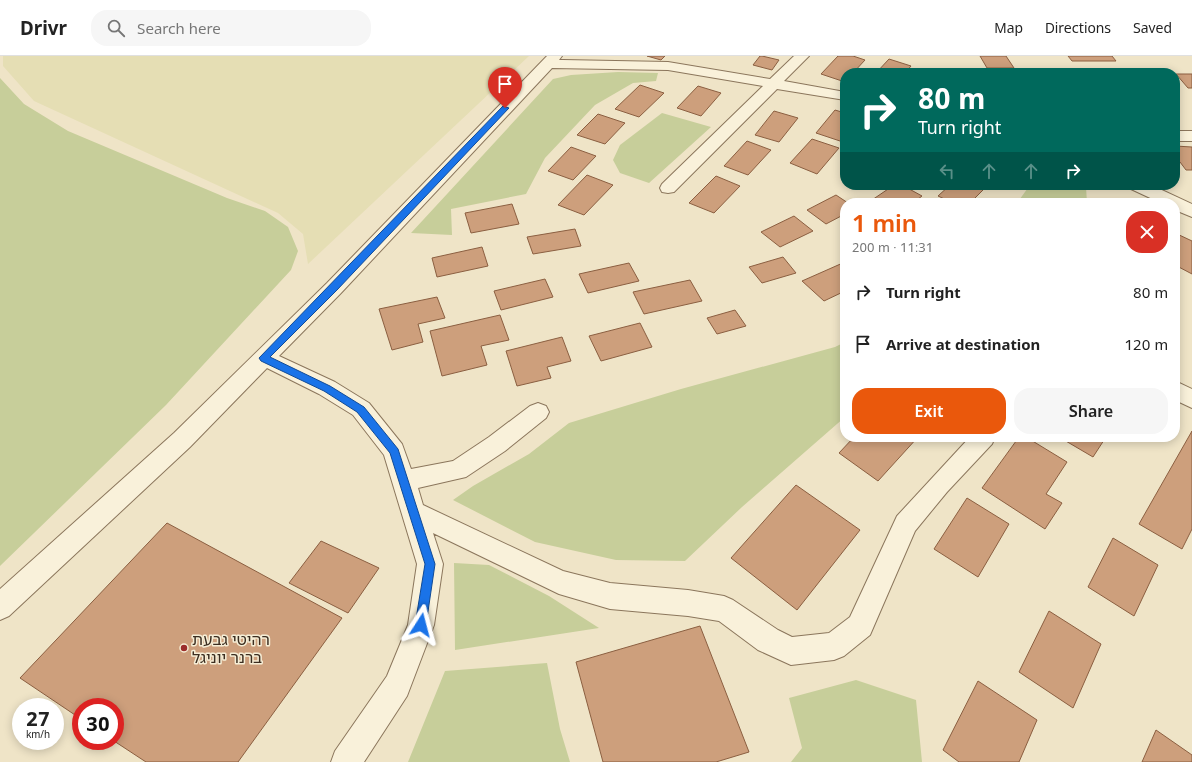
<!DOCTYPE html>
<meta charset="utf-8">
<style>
:root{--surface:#fff;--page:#f6f6f6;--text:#222;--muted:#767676;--line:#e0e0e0;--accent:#ea580c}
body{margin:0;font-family:Georgia,"Noto Sans Hebrew",serif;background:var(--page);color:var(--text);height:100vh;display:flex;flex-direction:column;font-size:15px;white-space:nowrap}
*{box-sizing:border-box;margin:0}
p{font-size:13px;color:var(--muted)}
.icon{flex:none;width:22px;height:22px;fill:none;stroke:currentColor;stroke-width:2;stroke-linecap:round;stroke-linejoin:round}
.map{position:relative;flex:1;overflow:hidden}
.sheet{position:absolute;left:840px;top:142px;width:340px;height:244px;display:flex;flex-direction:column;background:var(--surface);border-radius:16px;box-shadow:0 2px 10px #0003}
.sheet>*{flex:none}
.hud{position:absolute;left:840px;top:12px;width:340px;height:122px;border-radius:16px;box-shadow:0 2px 10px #0003;background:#00695c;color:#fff;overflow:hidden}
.speed{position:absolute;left:12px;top:642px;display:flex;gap:8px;font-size:20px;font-weight:700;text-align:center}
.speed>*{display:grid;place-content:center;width:52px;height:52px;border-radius:50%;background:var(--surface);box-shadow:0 2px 10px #0003;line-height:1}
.speed small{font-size:10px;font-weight:400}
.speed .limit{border:6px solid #d22;background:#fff;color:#111}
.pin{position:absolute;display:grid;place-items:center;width:34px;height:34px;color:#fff;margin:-41px -17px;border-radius:50% 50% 50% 0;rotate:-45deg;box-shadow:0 0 4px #0007}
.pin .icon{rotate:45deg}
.me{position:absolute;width:44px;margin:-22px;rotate:9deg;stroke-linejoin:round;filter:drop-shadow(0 0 3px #0008)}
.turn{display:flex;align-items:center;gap:14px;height:84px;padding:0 12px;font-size:18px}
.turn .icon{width:52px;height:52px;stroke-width:2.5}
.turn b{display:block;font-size:28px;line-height:34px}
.lanes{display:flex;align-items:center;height:38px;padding:0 12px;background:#0003;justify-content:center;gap:20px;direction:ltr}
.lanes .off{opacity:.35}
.round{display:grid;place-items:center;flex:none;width:42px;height:42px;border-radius:16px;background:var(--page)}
.headline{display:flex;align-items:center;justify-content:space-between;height:68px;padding:0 12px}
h1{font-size:24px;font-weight:600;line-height:30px;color:var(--accent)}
.primary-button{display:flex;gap:8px;margin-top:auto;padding:8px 12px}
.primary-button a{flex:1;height:46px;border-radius:16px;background:var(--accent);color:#fff;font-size:16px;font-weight:600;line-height:46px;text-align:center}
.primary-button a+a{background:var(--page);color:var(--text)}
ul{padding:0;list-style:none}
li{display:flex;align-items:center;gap:12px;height:52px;padding:0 12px}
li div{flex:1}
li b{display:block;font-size:15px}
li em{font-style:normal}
header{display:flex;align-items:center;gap:24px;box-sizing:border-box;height:56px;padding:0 20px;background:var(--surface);border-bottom:1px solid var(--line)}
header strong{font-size:19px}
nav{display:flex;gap:22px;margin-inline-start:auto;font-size:14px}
.search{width:280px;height:36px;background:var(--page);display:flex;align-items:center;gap:10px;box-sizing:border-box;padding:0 14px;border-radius:16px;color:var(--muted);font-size:15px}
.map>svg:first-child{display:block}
.farmland{fill:#e5deb4}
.green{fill:#c7ce9a}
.building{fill:#cd9f7c;stroke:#8b5f41}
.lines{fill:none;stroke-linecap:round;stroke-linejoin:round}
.minor-casing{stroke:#8b765c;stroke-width:2}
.minor{fill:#f9f1da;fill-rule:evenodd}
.route{fill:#1a73e8;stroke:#114b97}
.poi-dot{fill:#9b2c2b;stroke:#f6eed6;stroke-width:1.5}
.labels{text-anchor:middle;stroke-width:3;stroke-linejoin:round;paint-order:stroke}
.near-poi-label{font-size:16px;fill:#3b2d20;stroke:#f6eed6;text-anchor:start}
</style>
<header>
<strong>Drivr</strong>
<div class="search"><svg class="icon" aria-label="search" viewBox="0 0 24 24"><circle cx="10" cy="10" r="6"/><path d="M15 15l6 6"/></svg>Search here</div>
<nav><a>Map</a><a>Directions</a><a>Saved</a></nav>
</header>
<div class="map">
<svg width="1192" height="706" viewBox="0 0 1192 706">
<rect width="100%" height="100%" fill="#efe4c7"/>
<path class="farmland" d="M3,0H529L308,208L303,178L278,157L34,45L3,10Z"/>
<path class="green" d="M618,16L658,17L656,25L633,27L595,49L545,102L526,138L451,153L452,179L411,177L553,23L571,19Z
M0,22L24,48L68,75L227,142L265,155L288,171L298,195L291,214L166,349L0,510Z
M662,57L711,71L649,127L620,117L613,104L620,89Z
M1030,129H1079L1086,131L1087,147H1017Z
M845,286V361L742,451L685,505L616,504L535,486L453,444L473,430L529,398L569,367L681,333L835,291Z
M454,507L489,509L549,540L599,572L455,594Z
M547,607L560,673L570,706H408L445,615Z
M856,624L916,644L922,706H791L802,692L789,642Z"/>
<path class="building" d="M647,0H665L661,4Z
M760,0H762L779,4L772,14L753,9Z
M838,0H853L865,4L853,17H845V26L821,18Z
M980,0H1006L1014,12H987Z
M1068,0H1112L1116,5H1072Z
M889,3L911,10L905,17H876Z
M1176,18H1192V32H1188Z
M640,29L664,37L639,61L615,53Z
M698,30L721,37L701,60L677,52Z
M835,54L845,57V84L843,86L816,77Z
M774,55L798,62L779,86L755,79Z
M598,58L625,67L605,88L577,79Z
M812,83L839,92L817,118L790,107Z
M747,85L771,94L748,119L724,110Z
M1175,90L1192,91V114H1186L1180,106H1175Z
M571,91L596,100L573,124L548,115Z
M587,119L613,129L584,159L558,149Z
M716,120L740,130L714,157L689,147Z
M894,129H902L922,140L913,147L869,146Z
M950,129H988L970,147H953L938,140Z
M836,139L848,147H845V158L826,168L807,154Z
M512,148L519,168L471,177L465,157Z
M794,160L813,175L780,191L761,176Z
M575,173L581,190L533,198L527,181Z
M1175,177L1192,185V218L1175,209Z
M482,191L488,210L437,221L432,202Z
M783,201L796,217L762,227L749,211Z
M845,206V235L824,245L802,225Z
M629,207L639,225L588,237L579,218Z
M545,223L553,241L501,254L494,235Z
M690,224L702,245L644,258L633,236Z
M437,241L445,262L418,268L423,286L392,294L379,253Z
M735,254L746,270L717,278L707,262Z
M500,259L509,284L481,290L487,309L442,320L430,275Z
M640,267L652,291L601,305L589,280Z
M562,281L571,305L547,311L551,322L517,330L506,295Z
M1192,375V473L1182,493L1139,468Z
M854,381H918L878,425L839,397Z
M1019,381H1026L1067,406L1046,438L1062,447L1045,473L982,432Z
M1059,381H1106L1093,401Z
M796,429L860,474L797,554L731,502Z
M967,442L1009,468L978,521L934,493Z
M167,467L342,562L238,706H146L114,685L115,651H81V663L20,622Z
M1113,482L1158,509L1134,560L1088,531Z
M321,485L379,512L348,557L289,527Z
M1049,555L1101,588L1073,652L1019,616Z
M700,570L749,696L716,706H603L576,606Z
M978,625L1037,664L1019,706H959L943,694Z
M1156,674L1192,699V706H1142Z"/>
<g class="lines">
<g class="minor-casing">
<path id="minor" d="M547,0H562L559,4H563L668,6L770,23L794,0H809L784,25L845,36V44L777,33L674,136L668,137L662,136L660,132L662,128L763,30L668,14L552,12L341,237L279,300L335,326L369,347L402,388L411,413L453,405L489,381L530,350L538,347L546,350L549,356L546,362L505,395L466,421L418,432L423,449L563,515L610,527L688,534L724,540L733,544L778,574L792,581L829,577L850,561L897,460L970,381H995L992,388L947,436L915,475L870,579L844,600L834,604L791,609L758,594L719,565L688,560L610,553L559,538L433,477L443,508L434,569L407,640L364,706H331L335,695L387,620L408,569L417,508L384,399L353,359L319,338L267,312L190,391L9,560L0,564V533L174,377L327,227Z
M1175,75H1192V85H1175Z
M1129,129H1151L1192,148V161L1175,154V147H1161L1131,133Z
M1175,325L1192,333V352L1175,344Z"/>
</g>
<use href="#minor" class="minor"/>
</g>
<path class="route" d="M503,50L509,52L337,234L270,301L330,330L364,351L398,393L435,508L426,569L425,573L421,575L417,573L415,569L425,508L390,397L357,356L324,335L261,305L259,302Z"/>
<circle class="poi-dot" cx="184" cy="592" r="4"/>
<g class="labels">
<g class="near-poi-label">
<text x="192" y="589">רהיטי גבעת<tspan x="192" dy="18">ברנר יוניגל</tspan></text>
</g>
</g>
</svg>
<div class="speed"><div>27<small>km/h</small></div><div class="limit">30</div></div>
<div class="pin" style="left:505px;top:52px;background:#d93025"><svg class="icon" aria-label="arrive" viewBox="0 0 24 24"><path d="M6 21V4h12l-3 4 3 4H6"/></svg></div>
<svg class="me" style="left:421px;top:569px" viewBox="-20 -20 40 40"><path d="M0-17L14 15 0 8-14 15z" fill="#1a73e8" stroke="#fff" stroke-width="4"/></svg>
<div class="hud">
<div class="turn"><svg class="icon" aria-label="right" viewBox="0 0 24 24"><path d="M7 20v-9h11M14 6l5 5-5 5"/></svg><div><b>80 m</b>Turn right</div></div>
<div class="lanes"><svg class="icon off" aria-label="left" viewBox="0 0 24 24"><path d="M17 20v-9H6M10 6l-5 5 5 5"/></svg><svg class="icon off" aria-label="ahead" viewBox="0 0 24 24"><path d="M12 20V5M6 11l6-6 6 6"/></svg><svg class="icon off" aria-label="ahead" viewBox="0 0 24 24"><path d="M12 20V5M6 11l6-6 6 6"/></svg><svg class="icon" aria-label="right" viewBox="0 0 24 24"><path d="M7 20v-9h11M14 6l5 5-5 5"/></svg></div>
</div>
<section class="sheet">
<div class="headline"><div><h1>1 min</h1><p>200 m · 11:31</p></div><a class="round" style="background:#d93025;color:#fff"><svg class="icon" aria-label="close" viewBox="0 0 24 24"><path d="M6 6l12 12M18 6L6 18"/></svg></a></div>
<ul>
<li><svg class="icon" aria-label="right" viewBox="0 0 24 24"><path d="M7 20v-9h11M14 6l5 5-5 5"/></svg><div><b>Turn right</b></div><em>80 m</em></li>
<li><svg class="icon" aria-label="arrive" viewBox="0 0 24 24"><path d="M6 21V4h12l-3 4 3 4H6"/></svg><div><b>Arrive at destination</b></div><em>120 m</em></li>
</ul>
<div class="primary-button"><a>Exit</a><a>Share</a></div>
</section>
</div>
